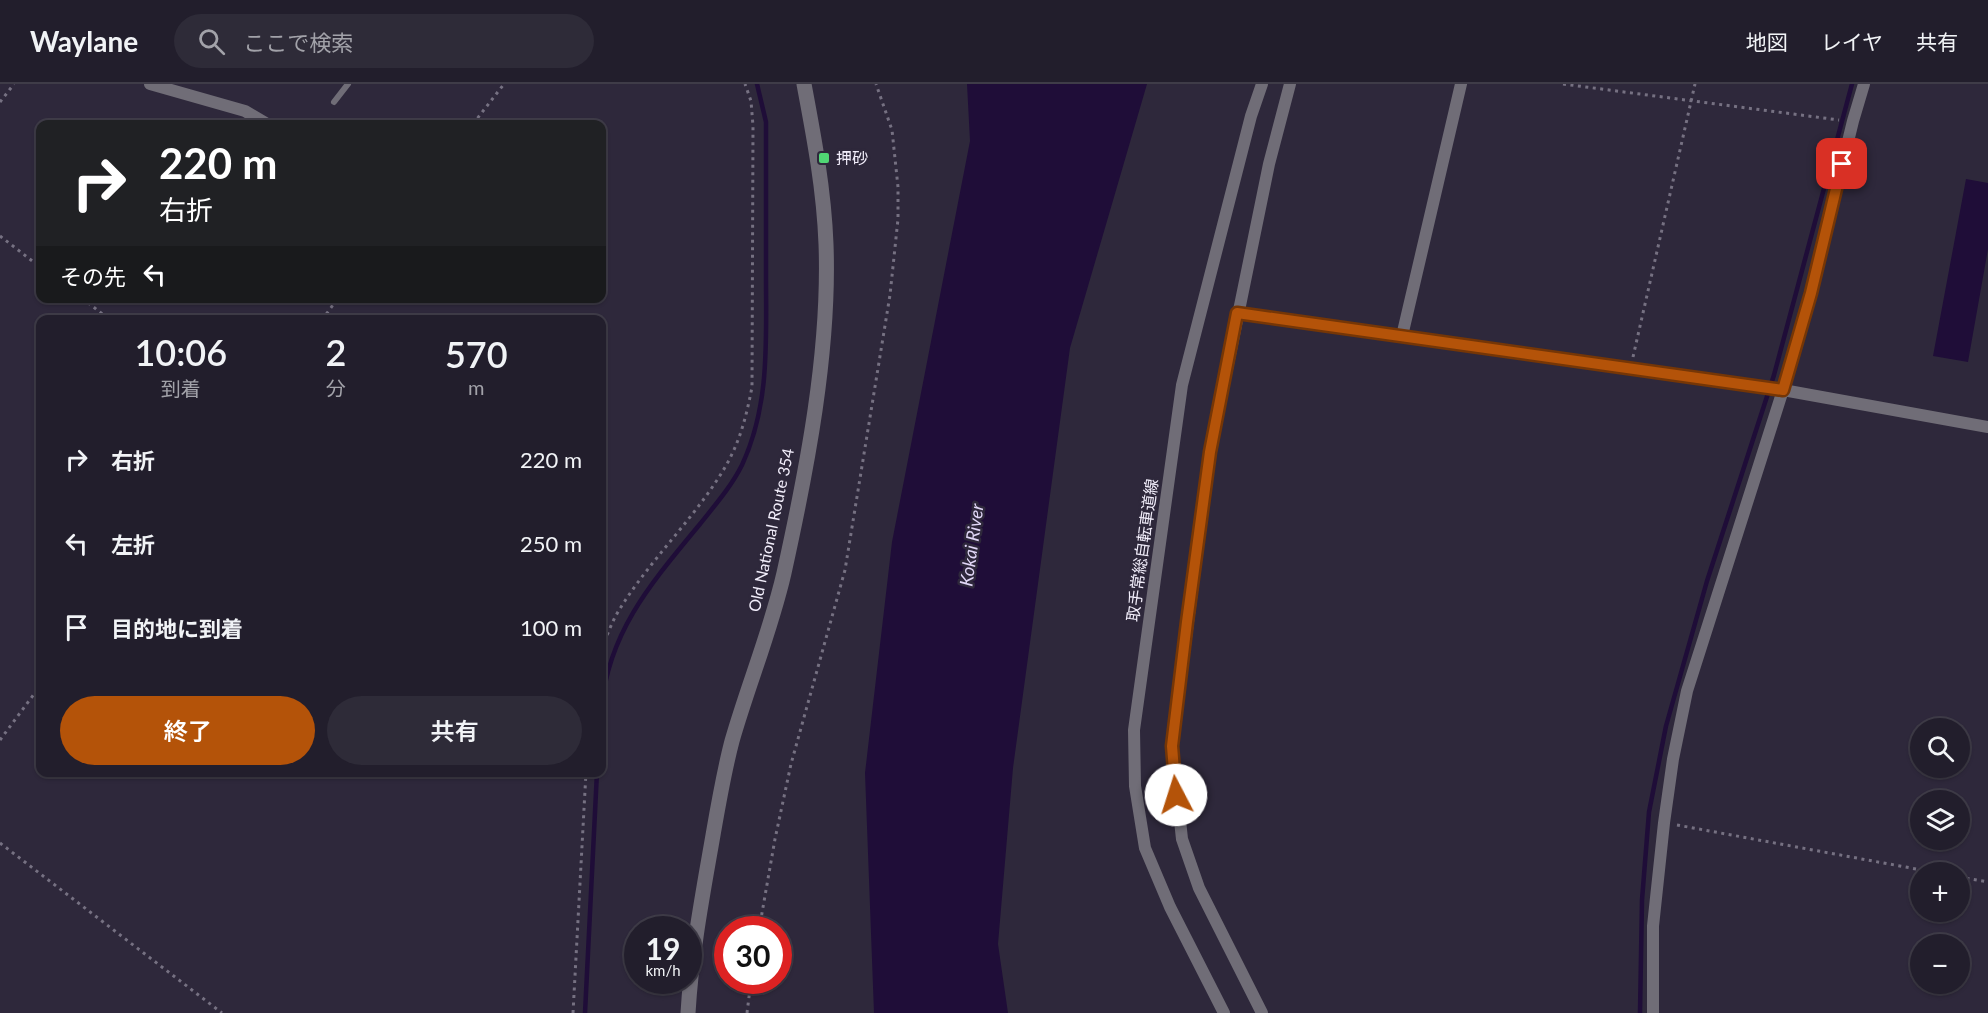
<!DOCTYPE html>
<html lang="ja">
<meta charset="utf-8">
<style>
:root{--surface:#221e2c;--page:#2e2b38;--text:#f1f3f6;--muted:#a2a2a9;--line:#3f3c48;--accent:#b45309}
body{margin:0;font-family:Lato,"Noto Sans JP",sans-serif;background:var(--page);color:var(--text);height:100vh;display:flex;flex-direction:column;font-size:22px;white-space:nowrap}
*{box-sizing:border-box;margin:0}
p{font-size:20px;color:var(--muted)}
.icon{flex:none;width:33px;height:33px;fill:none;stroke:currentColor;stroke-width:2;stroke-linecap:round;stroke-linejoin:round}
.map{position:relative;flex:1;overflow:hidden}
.details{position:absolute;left:36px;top:231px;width:570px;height:462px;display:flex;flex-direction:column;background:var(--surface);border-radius:12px;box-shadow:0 2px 4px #0004,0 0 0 2px var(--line)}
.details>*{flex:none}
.guide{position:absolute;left:36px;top:36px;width:570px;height:183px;border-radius:12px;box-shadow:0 2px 4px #0004,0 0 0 2px var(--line);background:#202124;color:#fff;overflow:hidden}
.controls{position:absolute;left:1910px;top:634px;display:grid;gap:12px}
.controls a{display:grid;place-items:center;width:60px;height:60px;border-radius:50%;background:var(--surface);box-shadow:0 2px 4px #0004,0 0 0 2px var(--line);font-size:30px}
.speed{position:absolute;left:624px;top:832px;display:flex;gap:12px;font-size:30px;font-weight:700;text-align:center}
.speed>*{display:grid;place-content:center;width:78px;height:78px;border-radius:50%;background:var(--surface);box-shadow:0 2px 4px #0004,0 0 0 2px var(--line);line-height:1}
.speed small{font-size:15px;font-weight:400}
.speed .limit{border:9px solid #d22;background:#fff;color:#111}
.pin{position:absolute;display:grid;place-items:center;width:51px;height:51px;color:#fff;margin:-26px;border-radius:12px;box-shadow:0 3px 9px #0006}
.me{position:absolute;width:66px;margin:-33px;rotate:355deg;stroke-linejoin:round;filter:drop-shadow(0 0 4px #0008)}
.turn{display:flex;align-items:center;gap:21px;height:126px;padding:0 24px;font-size:27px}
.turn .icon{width:78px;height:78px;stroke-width:2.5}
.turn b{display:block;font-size:42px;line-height:51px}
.then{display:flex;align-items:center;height:57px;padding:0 24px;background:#0003;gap:12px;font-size:22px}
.eta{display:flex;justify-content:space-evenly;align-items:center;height:102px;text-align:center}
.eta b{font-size:36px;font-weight:600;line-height:42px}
.action{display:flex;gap:12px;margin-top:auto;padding:12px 24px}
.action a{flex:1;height:69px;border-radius:36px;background:var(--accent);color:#fff;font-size:24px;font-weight:600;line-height:69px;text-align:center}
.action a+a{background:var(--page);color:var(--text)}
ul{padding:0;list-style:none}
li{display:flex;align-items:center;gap:18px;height:84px;padding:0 24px}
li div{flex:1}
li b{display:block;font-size:22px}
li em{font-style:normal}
header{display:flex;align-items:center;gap:36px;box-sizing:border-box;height:84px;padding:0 30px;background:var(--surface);border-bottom:2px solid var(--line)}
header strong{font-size:28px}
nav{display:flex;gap:33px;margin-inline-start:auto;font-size:21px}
.search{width:420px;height:54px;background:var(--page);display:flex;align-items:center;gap:15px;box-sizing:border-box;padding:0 21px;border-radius:33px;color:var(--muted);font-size:22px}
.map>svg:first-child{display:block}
.water{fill:#1f0d38}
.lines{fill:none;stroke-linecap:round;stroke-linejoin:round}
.stream{stroke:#1f0d38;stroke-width:4.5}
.path{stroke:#767182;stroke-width:3;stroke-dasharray:3 4.5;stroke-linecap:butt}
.service{stroke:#706d77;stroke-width:6}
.minor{stroke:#706d77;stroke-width:12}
.tertiary{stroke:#706d77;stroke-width:15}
.route-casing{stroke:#753606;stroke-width:15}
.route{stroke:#b45309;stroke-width:10}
.poi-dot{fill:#50d674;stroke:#2e283b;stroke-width:2}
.labels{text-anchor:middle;stroke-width:5;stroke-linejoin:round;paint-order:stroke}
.poi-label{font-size:16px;fill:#f2eefb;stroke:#2e283b;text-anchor:start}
.street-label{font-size:16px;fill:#f2eefb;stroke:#2e283b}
.water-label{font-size:18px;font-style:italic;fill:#e1d7f7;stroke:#2e283b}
</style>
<header>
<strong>Waylane</strong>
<div class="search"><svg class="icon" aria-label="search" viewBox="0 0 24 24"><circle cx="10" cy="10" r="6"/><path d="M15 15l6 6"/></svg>ここで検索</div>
<nav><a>地図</a><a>レイヤ</a><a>共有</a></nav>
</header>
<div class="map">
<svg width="1988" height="929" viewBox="0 0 1988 929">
<rect width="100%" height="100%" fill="#2e283b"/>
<path class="water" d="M967,0H1147L1070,264L1013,684L998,860L1008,929H874L865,689L892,458L970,57Z
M1966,95L1988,99V165L1968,278L1933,272Z"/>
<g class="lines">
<path class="stream" d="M602,621C609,546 654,496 700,440C715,421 731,403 742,381C770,321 766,257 766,193C766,141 766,89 766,38L757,0
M585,929L597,688
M1640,929L1642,816L1649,728L1666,642L1707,497L1774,291L1852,0"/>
<path class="path" d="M1563,0L1839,36
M0,18L14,0
M473,40L504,0
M0,152L40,183
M82,214L110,236
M322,236L338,214
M1633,273L1695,0
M602,565C607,551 613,535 621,523C653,472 699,430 728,378C741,354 747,329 752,303L753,42L751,17L745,0
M0,656L40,602
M1677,741L1938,789
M0,759L222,929
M1959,793L1988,798
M759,846L775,755L791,680L845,486L890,211L898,135V103L892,46L876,0
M573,929L586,688
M747,929L751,897"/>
<path class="service" d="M334,18L348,0"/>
<path class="minor" d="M150,0L245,27L267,40
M1237,229L1783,306L1988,343
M1402,252L1461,0
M1224,929L1170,823L1145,764L1135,702L1134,646L1182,301L1251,32L1262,0
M1262,929L1199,804L1182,755L1172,662L1210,368L1269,80L1290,0
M1653,929V842L1664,739L1673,675L1687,607L1783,306L1811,209L1853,37L1864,0"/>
<path class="tertiary" d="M688,929C691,877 700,825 709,774C716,735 722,695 732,657C748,601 771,546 784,489C807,385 830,267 826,160C824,106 814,53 804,0"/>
</g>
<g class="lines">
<g class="route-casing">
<path id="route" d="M1176,711L1172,662L1187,538L1210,368L1237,229L1783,306L1811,209L1842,80"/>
</g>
<use href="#route" class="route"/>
</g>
<rect class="poi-dot" x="818" y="68" width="12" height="12" rx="3"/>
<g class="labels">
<g class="poi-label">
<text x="836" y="80">押砂</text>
</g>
<g class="street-label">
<text transform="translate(771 446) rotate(-78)" y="6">Old National Route 354</text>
<text transform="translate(1142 466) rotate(-82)" y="6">取手常総自転車道線</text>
</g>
<g class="water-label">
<text transform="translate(972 461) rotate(-82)" y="6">Kokai River</text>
</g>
</g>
</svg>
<div class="controls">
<a><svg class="icon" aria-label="search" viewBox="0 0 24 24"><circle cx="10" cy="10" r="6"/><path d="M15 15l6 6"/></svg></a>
<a><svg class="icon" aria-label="layers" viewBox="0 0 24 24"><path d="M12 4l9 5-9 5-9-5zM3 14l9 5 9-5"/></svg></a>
<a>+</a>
<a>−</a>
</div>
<div class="speed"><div>19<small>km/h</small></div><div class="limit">30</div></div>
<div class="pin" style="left:1842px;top:80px;background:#d93025"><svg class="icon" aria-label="arrive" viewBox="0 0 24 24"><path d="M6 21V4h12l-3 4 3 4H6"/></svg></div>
<svg class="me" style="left:1176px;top:711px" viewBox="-20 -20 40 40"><circle r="19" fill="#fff"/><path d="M0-13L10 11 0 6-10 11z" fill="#b45309"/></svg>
<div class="guide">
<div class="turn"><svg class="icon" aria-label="right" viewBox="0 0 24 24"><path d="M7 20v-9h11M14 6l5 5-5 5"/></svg><div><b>220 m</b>右折</div></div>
<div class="then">その先<svg class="icon" aria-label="left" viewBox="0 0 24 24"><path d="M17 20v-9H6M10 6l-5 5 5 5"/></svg></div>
</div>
<section class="details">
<div class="eta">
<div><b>10:06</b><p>到着</p></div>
<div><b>2</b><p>分</p></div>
<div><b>570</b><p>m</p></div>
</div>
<ul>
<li><svg class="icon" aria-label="right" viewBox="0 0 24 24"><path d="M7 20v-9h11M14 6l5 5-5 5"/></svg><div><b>右折</b></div><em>220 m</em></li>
<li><svg class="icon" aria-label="left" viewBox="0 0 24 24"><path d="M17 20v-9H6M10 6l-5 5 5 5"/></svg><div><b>左折</b></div><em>250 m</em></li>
<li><svg class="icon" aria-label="arrive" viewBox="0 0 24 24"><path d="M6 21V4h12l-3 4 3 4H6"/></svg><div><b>目的地に到着</b></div><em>100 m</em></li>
</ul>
<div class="action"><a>終了</a><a>共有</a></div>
</section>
</div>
